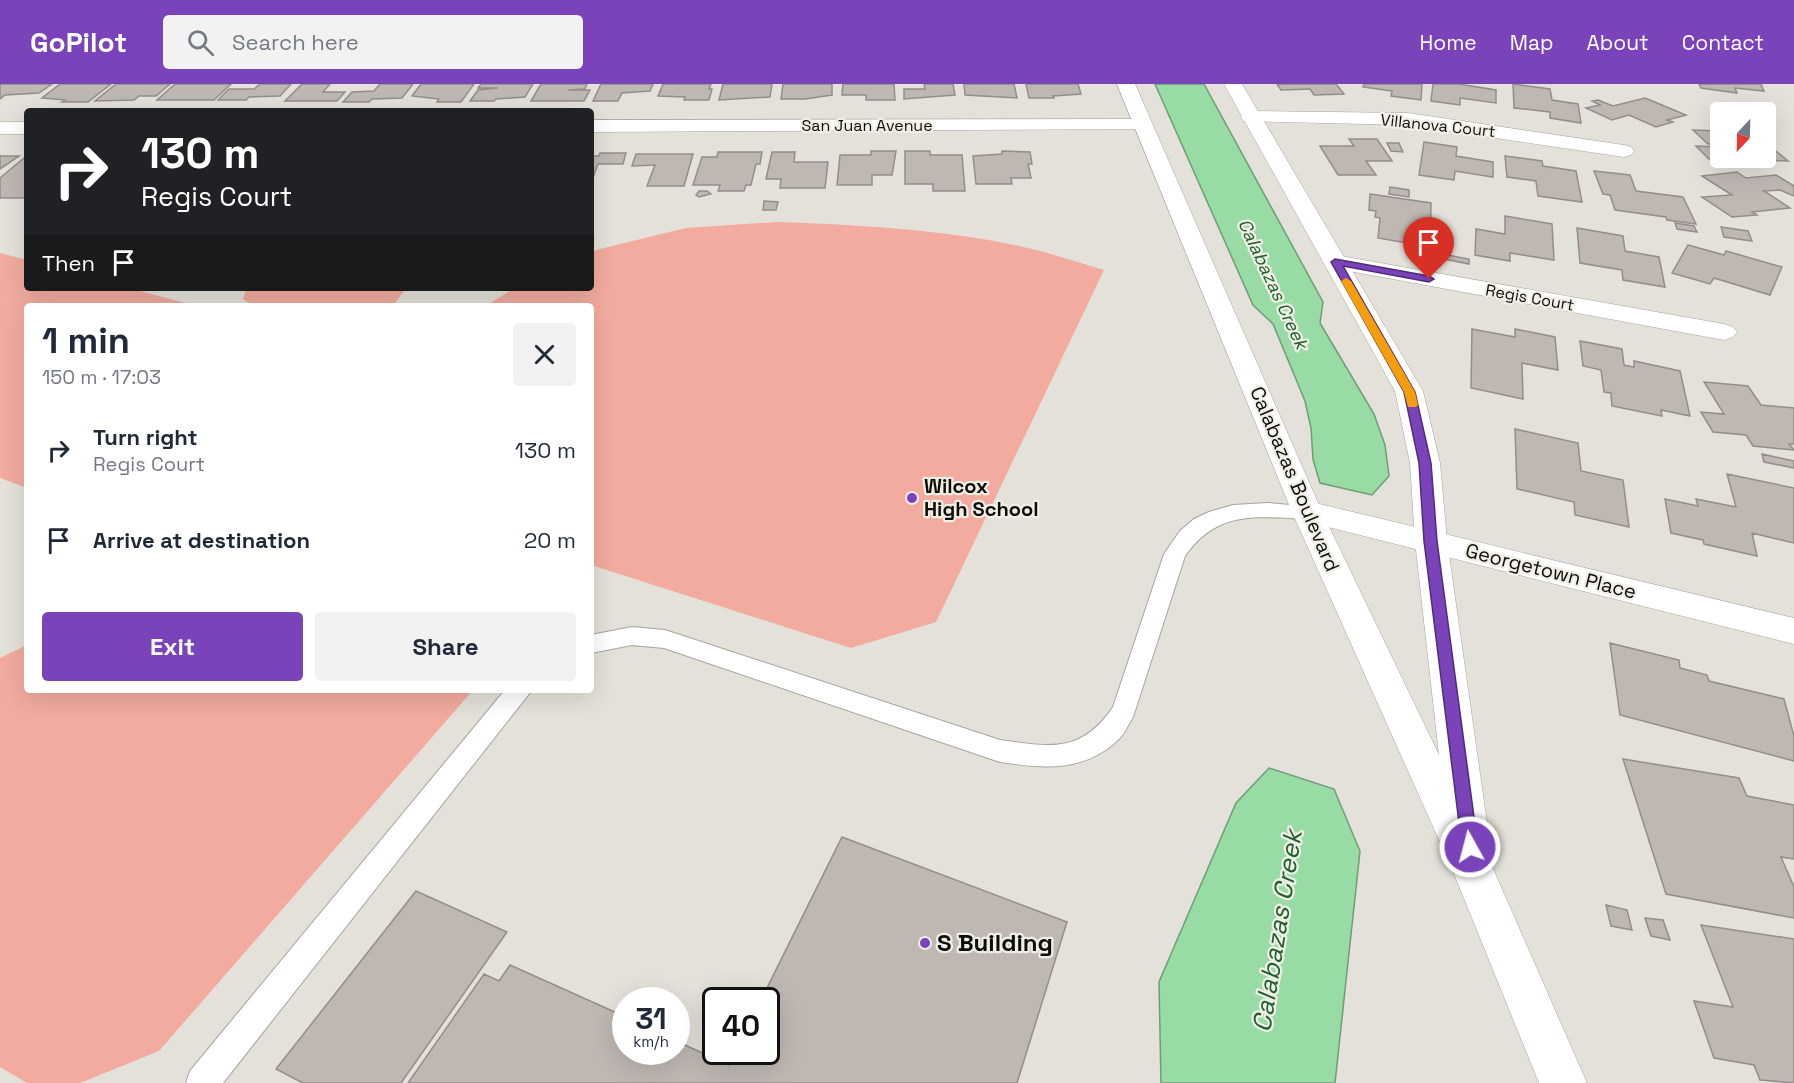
<!DOCTYPE html>
<meta charset="utf-8">
<style>
:root{--surface:#fff;--page:#f2f2f3;--text:#1f2937;--muted:#747a83;--accent:#7b43ba}
body{margin:0;font-family:"Space Grotesk",sans-serif;background:var(--page);color:var(--text);height:100vh;display:flex;flex-direction:column;font-size:22px;white-space:nowrap}
*{box-sizing:border-box;margin:0}
p{font-size:20px;color:var(--muted)}
.icon{flex:none;width:33px;height:33px;fill:none;stroke:currentColor;stroke-width:2;stroke-linecap:round;stroke-linejoin:round}
.map{position:relative;flex:1;overflow:hidden}
.side{position:absolute;left:24px;top:219px;width:570px;height:390px;display:flex;flex-direction:column;background:var(--surface);border-radius:6px;box-shadow:0 6px 24px #0002}
.side>*{flex:none}
.hud{position:absolute;left:24px;top:24px;width:570px;height:183px;border-radius:6px;box-shadow:0 6px 24px #0002;background:#202124;color:#fff;overflow:hidden}
.needle{width:39px;rotate:202deg}
.buttons{position:absolute;left:1710px;top:18px;display:grid;gap:12px}
.buttons a{display:grid;place-items:center;width:66px;height:66px;border-radius:6px;background:var(--surface);box-shadow:0 6px 24px #0002;font-size:30px}
.speed{position:absolute;left:612px;top:903px;display:flex;gap:12px;font-size:30px;font-weight:700;text-align:center}
.speed>*{display:grid;place-content:center;width:78px;height:78px;border-radius:50%;background:var(--surface);box-shadow:0 6px 24px #0002;line-height:1}
.speed small{font-size:15px;font-weight:400}
.speed .limit{border:3px solid #111;border-radius:9px;background:#fff;color:#111}
.pin{position:absolute;display:grid;place-items:center;width:51px;height:51px;color:#fff;margin:-62px -26px;border-radius:50% 50% 50% 0;rotate:-45deg;box-shadow:0 0 6px #0007}
.pin .icon{rotate:45deg}
.me{position:absolute;width:66px;margin:-33px;rotate:353deg;stroke-linejoin:round;filter:drop-shadow(0 0 4px #0008)}
.turn{display:flex;align-items:center;gap:21px;height:126px;padding:0 18px;font-size:27px}
.turn .icon{width:78px;height:78px;stroke-width:2.5}
.turn b{display:block;font-size:42px;line-height:51px}
.then{display:flex;align-items:center;height:57px;padding:0 18px;background:#0003;gap:12px;font-size:22px}
.round{display:grid;place-items:center;flex:none;width:63px;height:63px;border-radius:6px;background:var(--page)}
.headline{display:flex;align-items:center;justify-content:space-between;height:102px;padding:0 18px}
h1{font-size:36px;font-weight:600;line-height:45px}
.action{display:flex;gap:12px;margin-top:auto;padding:12px 18px}
.action a{flex:1;height:69px;border-radius:6px;background:var(--accent);color:#fff;font-size:24px;font-weight:600;line-height:69px;text-align:center}
.action a+a{background:var(--page);color:var(--text)}
ul{padding:0;list-style:none}
li{display:flex;align-items:center;gap:18px;height:90px;padding:0 18px}
li div{flex:1}
li b{display:block;font-size:22px}
li em{font-style:normal}
header{display:flex;align-items:center;gap:36px;box-sizing:border-box;height:84px;padding:0 30px;background:var(--accent);color:#fff}
header strong{font-size:28px}
nav{display:flex;gap:33px;margin-inline-start:auto;font-size:21px}
.search{width:420px;height:54px;background:var(--page);display:flex;align-items:center;gap:15px;box-sizing:border-box;padding:0 21px;border-radius:6px;color:var(--muted);font-size:22px}
.map>svg:first-child{display:block}
.green{fill:#f2ab9e}
.water{fill:#99dba5;stroke:#6f9d76;stroke-width:1.5}
.building{fill:#beb7b2;stroke:#948d89;stroke-width:1.5}
.lines{fill:none;stroke-linecap:round;stroke-linejoin:round}
.service-casing{stroke:#a7a49d;stroke-width:2}
.minor-casing{stroke:#a7a49d;stroke-width:1}
.tertiary-casing{stroke:#a7a49d;stroke-width:1}
.service{fill:#fff;fill-rule:evenodd}
.minor{fill:#fff;fill-rule:evenodd}
.tertiary{fill:#fff;fill-rule:evenodd}
.route{fill:#7b43ba;stroke:#502c79;stroke-width:1.5}
.slow{fill:#f59e0b}
.poi-dot{fill:#7b43ba;stroke:#f1eee6;stroke-width:2}
.labels{text-anchor:middle;stroke-width:4.5;stroke-linejoin:round;paint-order:stroke}
.far-street-label{font-size:16px;fill:#0d0d0a;stroke:#f1eee6}
.far-water-label{font-size:18px;font-style:italic;fill:#1c6130;stroke:#f1eee6}
.street-label{font-size:20px;fill:#0d0d0a;stroke:#f1eee6}
.poi-label{font-size:20px;font-weight:bold;fill:#0d0d0a;stroke:#f1eee6;text-anchor:start}
.near-poi-label{font-size:24px;font-weight:bold;fill:#0d0d0a;stroke:#f1eee6;text-anchor:start}
.near-water-label{font-size:26px;font-style:italic;fill:#1c6130;stroke:#f1eee6}
</style>
<header>
<strong>GoPilot</strong>
<div class="search"><svg class="icon" aria-label="search" viewBox="0 0 24 24"><circle cx="10" cy="10" r="6"/><path d="M15 15l6 6"/></svg>Search here</div>
<nav><a>Home</a><a>Map</a><a>About</a><a>Contact</a></nav>
</header>
<div class="map">
<svg width="1794" height="999" viewBox="0 0 1794 999">
<rect width="100%" height="100%" fill="#e3e1d9"/>
<path class="green" d="M777,138C858,141 940,145 1019,162C1048,168 1076,178 1104,186L936,538L851,564L591,481V222H485L515,204H591V168L600,165L686,144Z
M0,169L27,176V204H129L196,222H27V404L0,394Z
M247,204H406L393,222H253L243,215Z
M27,561V606H473L159,967L80,999H27L0,983V574Z"/>
<path class="water" d="M1155,0H1204L1323,218L1320,239L1374,330L1385,361L1389,392L1372,411L1320,399L1313,375L1311,344L1305,317L1273,240L1253,221Z
M1269,684L1334,705L1360,767L1335,999H1161L1159,898L1236,719Z"/>
<path class="building" d="M0,0H52L39,9L5,11L0,15Z
M60,0H111L88,18H62L65,16L42,14Z
M116,0H170L156,12H139L134,16L95,17Z
M175,0H231L214,16H157Z
M260,0H291L280,12L249,13L246,16H218L229,5H254Z
M302,0H330L323,8H345L337,17H285Z
M380,0H413L402,14L372,15L369,18H343L352,8L374,7Z
M421,0H474L461,18H437L439,15L412,12Z
M481,0H533L525,13L496,15L494,17H470L478,6L498,4H478Z
M541,0H587L585,5L568,6H590L584,17H531Z
M601,0H653L650,7L622,9L618,17H593Z
M663,0H711L709,5H712L709,16H684L685,13L658,12Z
M723,0H772L770,13L719,16Z
M783,0H832V11L805,15H781Z
M843,0H894L895,16H866V11H842Z
M924,0H953L955,11L904,15V5H925Z
M964,0H1014L1017,14L965,11Z
M1026,0H1078L1081,10L1053,12L1054,14H1029Z
M1277,0H1336L1344,10L1314,11L1310,5L1281,6Z
M1364,0H1422L1421,16L1391,12L1392,7L1363,3Z
M1433,0H1459L1496,6V19L1460,14V21L1431,17Z
M1513,0L1550,5L1552,16L1578,20L1581,39L1550,34V28L1514,24Z
M1699,0H1761L1764,7L1735,4L1737,9L1701,4Z
M1645,14L1686,31L1667,36L1673,38L1656,43L1629,31L1612,36L1586,24L1600,21L1592,17L1598,16L1613,22Z
M1693,46L1720,47V74H1766V62L1771,63L1788,77L1709,75L1696,62L1719,63L1715,60H1708Z
M1349,55H1377L1392,77H1366L1376,91H1338L1320,62H1354Z
M1424,58L1457,63L1456,72L1493,78V93L1455,87L1454,96L1419,91Z
M1387,59H1399L1403,68L1391,67Z
M871,67H896L892,91H872V101H837L840,71H871Z
M905,67H930V71H962L965,107H933V100H905Z
M1002,67L1030,68L1032,80H1028L1031,94H1011L1012,100H976L973,72L1002,70Z
M718,68H762L760,80H756L751,101H746L744,107H718L720,101H693L702,73H717Z
M772,68H795L794,78H828L825,104H780L781,95H766Z
M600,69H626L623,80H598L591,99V72H599Z
M636,70H693L684,102H647L655,81L632,82Z
M0,72H19L0,85Z
M1505,72L1542,77L1543,82L1576,87L1582,118L1538,112L1536,97L1507,93Z
M24,74H27V114H0V94Z
M1594,87L1630,91L1636,107L1683,113L1696,140L1667,136L1666,133L1615,126L1610,111L1603,110Z
M1737,88L1746,94L1776,91L1794,102V112L1780,106L1764,107L1790,124L1752,128L1757,131L1732,133L1702,113L1732,111L1702,92Z
M1390,103L1409,106V113L1389,110Z
M699,107H707L711,110L699,113L696,111Z
M1370,110L1431,119L1430,163L1378,154L1380,134L1375,133L1376,127L1369,126Z
M764,117L778,118L776,126H763Z
M1505,132L1552,140L1554,176L1510,169V177L1475,171L1476,145L1505,150Z
M1675,139L1694,142L1697,148L1677,145Z
M1721,143L1748,147L1752,157L1724,153Z
M1577,144L1623,152L1625,167L1659,173L1665,203L1623,196L1622,186L1580,179Z
M1688,161L1724,171L1726,167L1782,183L1770,211L1714,194L1710,200L1672,189Z
M1415,165L1469,175V180L1414,169Z
M1472,245L1515,253V245L1555,253L1558,286L1522,279L1523,315L1471,304Z
M1580,257L1622,265L1624,281L1634,283V277L1680,287L1690,332L1661,326L1662,332L1612,322L1611,309L1604,308L1601,286L1583,282Z
M1704,298L1748,302L1761,321L1794,324V360H1789L1794,366L1753,362L1746,351L1713,348L1701,328L1724,330Z
M1515,345L1578,359L1581,387L1623,396L1629,443L1575,431L1574,418L1517,405Z
M1762,370L1794,377V384L1764,378Z
M1727,390L1794,404V459L1752,449L1757,472L1704,460L1703,456L1671,449L1665,415L1698,422L1696,415L1736,423Z
M1610,559L1679,576L1680,584L1707,591L1709,597L1784,615L1794,652V677L1620,631Z
M1623,675L1739,694L1747,712L1794,721V775L1781,773L1794,803V834L1666,810Z
M842,753L1067,838L1017,999H408L484,890L499,897L510,881L626,933V968H676V957L729,981L735,968H766V916H761Z
M416,807L507,848L401,999H303L276,985Z
M1606,821L1627,826L1632,846L1611,842Z
M1645,834L1663,836L1670,856L1651,852Z
M1701,841L1794,855V999L1760,996L1754,981L1714,974L1694,917L1733,923Z"/>
<g class="lines">
<g class="service-casing">
<path id="service" d="M1268,419L1314,423L1318,428L1314,433L1307,435C1257,433 1218,425 1185,472L1133,633C1128,641 1124,651 1117,657C1082,689 1043,684 1000,678L664,564L632,561L591,569V551L632,543L665,546L1000,656C1050,663 1081,670 1113,623L1164,470L1180,447L1194,435L1209,428L1233,421Z
M505,606H532L223,999H186L190,987Z"/>
</g>
<g class="minor-casing">
<path id="minor" d="M1250,27L1408,29L1624,61L1631,63L1634,67L1631,71L1624,73L1408,41L1243,37L1241,33L1243,29Z
M1143,35L1150,37L1153,41L1150,45L591,48V36Z
M0,38H27V50H0Z
M1335,171L1724,240L1733,243L1737,248L1733,253L1724,256L1327,183L1323,178L1327,173Z
M1307,417L1794,534V560L1296,435L1292,428L1296,421Z"/>
</g>
<g class="tertiary-casing">
<path id="tertiary" d="M1117,0H1135L1322,428L1439,671L1415,457L1410,379L1395,307L1224,0H1242L1423,307L1440,379L1447,457L1489,753L1484,764L1587,999H1539L1452,785L1292,428Z"/>
</g>
<use href="#service" class="service"/>
<use href="#minor" class="minor"/>
<use href="#tertiary" class="tertiary"/>
</g>
<path class="route" d="M1335,175L1429,192L1434,195L1429,198L1343,182L1415,308L1431,379L1437,457L1478,763L1476,768L1470,771L1464,768L1462,763L1424,457L1419,379L1404,308L1331,178Z"/>
<path class="slow" d="M1346,194L1351,197L1415,308L1418,321L1416,323H1408L1404,308L1341,197Z"/>
<g class="poi-dot">
<circle cx="912" cy="414" r="6"/>
<circle cx="925" cy="859" r="6"/>
</g>
<g class="labels">
<g class="far-street-label">
<text x="867" y="47">San Juan Avenue</text>
<text transform="translate(1438 41) rotate(6)" y="6">Villanova Court</text>
<text transform="translate(1530 213) rotate(10)" y="6">Regis Court</text>
</g>
<g class="far-water-label">
<text transform="translate(1273 200) rotate(65)" y="6">Calabazas Creek</text>
</g>
<g class="street-label">
<text transform="translate(1295 395) rotate(67)" y="7">Calabazas Boulevard</text>
<text transform="translate(1551 487) rotate(14)" y="7">Georgetown Place</text>
</g>
<g class="poi-label">
<text x="924" y="409">Wilcox<tspan x="924" dy="23">High School</tspan></text>
</g>
<g class="near-poi-label">
<text x="937" y="867">S Building</text>
</g>
<g class="near-water-label">
<text transform="translate(1277 847) rotate(-81)" y="9">Calabazas Creek</text>
</g>
</g>
</svg>
<div class="buttons">
<a><svg class="needle" viewBox="-14 -14 28 28"><path d="M0-13l5 13h-10z" fill="#e53935"/><path d="M0 13l5-13h-10z" fill="#747a83"/></svg></a>
</div>
<div class="speed"><div>31<small>km/h</small></div><div class="limit">40</div></div>
<div class="pin" style="left:1429px;top:195px;background:#d93025"><svg class="icon" aria-label="arrive" viewBox="0 0 24 24"><path d="M6 21V4h12l-3 4 3 4H6"/></svg></div>
<svg class="me" style="left:1470px;top:763px" viewBox="-20 -20 40 40"><circle r="17" fill="#7b43ba" stroke="#fff" stroke-width="3"/><path d="M0-11L8 9 0 5-8 9z" fill="#fff"/></svg>
<div class="hud">
<div class="turn"><svg class="icon" aria-label="right" viewBox="0 0 24 24"><path d="M7 20v-9h11M14 6l5 5-5 5"/></svg><div><b>130 m</b>Regis Court</div></div>
<div class="then">Then<svg class="icon" aria-label="arrive" viewBox="0 0 24 24"><path d="M6 21V4h12l-3 4 3 4H6"/></svg></div>
</div>
<section class="side">
<div class="headline"><div><h1>1 min</h1><p>150 m · 17:03</p></div><a class="round"><svg class="icon" aria-label="close" viewBox="0 0 24 24"><path d="M6 6l12 12M18 6L6 18"/></svg></a></div>
<ul>
<li><svg class="icon" aria-label="right" viewBox="0 0 24 24"><path d="M7 20v-9h11M14 6l5 5-5 5"/></svg><div><b>Turn right</b><p>Regis Court</p></div><em>130 m</em></li>
<li><svg class="icon" aria-label="arrive" viewBox="0 0 24 24"><path d="M6 21V4h12l-3 4 3 4H6"/></svg><div><b>Arrive at destination</b></div><em>20 m</em></li>
</ul>
<div class="action"><a>Exit</a><a>Share</a></div>
</section>
</div>
